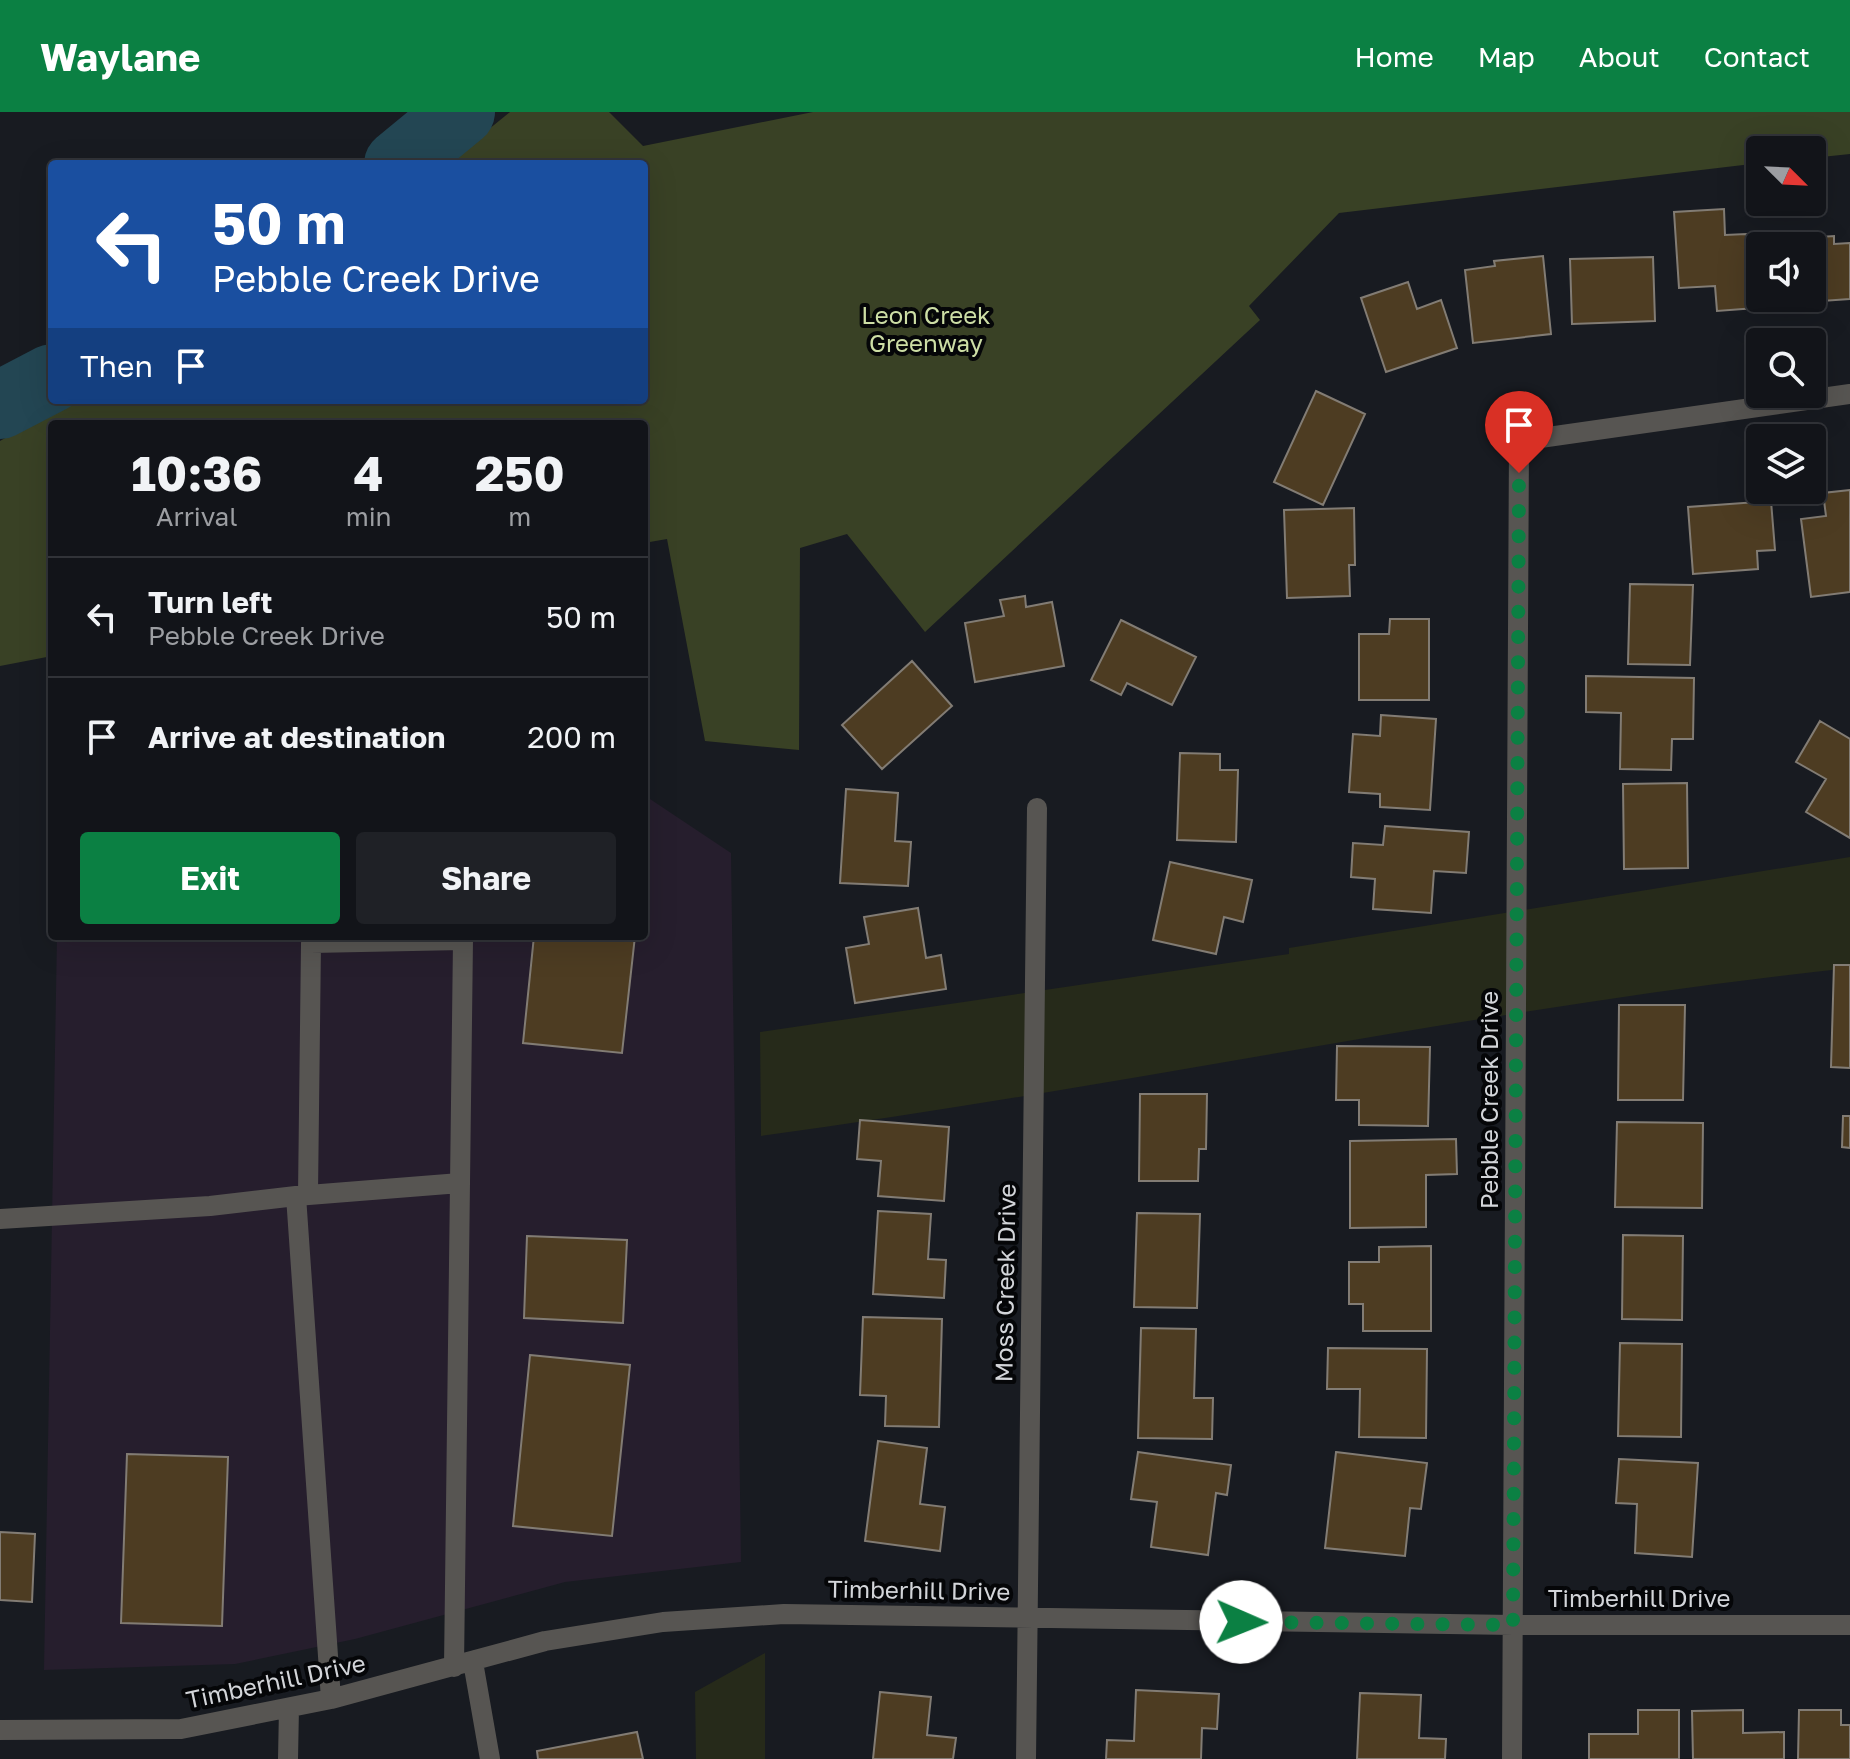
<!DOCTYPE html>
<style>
:root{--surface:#121419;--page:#1f2126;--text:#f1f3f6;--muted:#9c9ea2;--line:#313338;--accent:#0b8043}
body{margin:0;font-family:"Golos Text",sans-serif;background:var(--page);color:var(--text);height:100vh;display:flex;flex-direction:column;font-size:30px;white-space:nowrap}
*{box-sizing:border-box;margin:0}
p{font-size:26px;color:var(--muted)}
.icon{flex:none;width:44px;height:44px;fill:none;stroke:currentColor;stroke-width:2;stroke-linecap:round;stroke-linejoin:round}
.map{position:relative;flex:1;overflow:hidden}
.drawer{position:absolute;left:48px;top:308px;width:600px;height:520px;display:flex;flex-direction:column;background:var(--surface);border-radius:8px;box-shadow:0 8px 32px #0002,0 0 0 2px var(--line)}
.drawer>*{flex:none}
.top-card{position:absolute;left:48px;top:48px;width:600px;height:244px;border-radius:8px;box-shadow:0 8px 32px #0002,0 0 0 2px var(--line);background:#1a4fa0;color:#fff;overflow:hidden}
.needle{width:52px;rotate:114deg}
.buttons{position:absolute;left:1746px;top:24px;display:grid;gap:16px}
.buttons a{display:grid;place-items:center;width:80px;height:80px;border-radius:8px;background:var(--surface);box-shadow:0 8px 32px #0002,0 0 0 2px var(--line);font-size:40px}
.pin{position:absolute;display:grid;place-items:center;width:68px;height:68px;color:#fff;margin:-82px -34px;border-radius:50% 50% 50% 0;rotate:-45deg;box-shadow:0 0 8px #0007}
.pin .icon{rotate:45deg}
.me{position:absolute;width:88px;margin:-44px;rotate:91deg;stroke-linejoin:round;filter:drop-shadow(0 0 6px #0008)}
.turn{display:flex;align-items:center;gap:28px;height:168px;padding:0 32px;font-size:36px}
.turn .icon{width:104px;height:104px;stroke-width:2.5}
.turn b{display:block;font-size:56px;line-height:68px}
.then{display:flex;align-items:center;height:76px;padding:0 32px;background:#0003;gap:16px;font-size:30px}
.eta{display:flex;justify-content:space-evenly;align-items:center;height:136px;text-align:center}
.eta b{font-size:48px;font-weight:700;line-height:56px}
.cta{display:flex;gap:16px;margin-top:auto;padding:16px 32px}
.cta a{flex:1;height:92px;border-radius:8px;background:var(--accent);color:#fff;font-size:32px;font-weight:700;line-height:92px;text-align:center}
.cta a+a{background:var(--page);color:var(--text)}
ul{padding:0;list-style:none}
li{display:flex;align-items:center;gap:24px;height:120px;padding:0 32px;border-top:2px solid var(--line)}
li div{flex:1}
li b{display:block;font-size:30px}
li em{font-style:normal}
header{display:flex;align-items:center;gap:48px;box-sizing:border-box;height:112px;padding:0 40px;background:var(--accent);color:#fff}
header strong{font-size:38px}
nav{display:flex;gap:44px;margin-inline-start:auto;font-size:28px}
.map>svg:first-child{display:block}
.commercial{fill:#261e2d}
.green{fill:#262a1a}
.forest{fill:#394125}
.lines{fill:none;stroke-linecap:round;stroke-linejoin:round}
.river{stroke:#234653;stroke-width:68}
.building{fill:#4d3c22;stroke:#827c74;stroke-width:2}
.minor{stroke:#575552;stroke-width:20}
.route{stroke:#0b8043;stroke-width:14;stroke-dasharray:0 25.2}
.labels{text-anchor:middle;stroke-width:8;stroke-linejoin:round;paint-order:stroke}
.park-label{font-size:24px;fill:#cddea5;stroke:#050608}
.street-label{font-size:24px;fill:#d3d5d9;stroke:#050608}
</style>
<header>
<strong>Waylane</strong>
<nav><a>Home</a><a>Map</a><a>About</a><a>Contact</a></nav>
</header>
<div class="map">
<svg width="1850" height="1647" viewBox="0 0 1850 1647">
<rect width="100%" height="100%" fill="#181b21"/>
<path class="commercial" d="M644,683L731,741L741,1450L565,1470L355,1527L235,1552L44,1558L57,824H644Z"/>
<path class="green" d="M1850,745V856C1485,895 1125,975 761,1024L760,920L1289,842V836Z
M765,1541V1647H696L695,1580Z"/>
<path class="forest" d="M510,0H609L643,34L813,0H1850V42L1812,46V38H1760V51L1339,101L1249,194L1260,208L925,520L847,422L800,436L799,638L705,629L667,427L644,431V312H52V544L0,554V329L70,288H644V52H446Z"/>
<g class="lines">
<path class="river" d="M398,52L461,0
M0,293L52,266"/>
</g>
<path class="building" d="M1724,97L1725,123L1746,122L1747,154L1760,153V186H1768L1769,195L1717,199L1715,174L1679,176L1674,100Z
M1834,124V132L1850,131V187L1779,192V186H1812V134H1775V128Z
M1543,144L1551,222L1473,231L1465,158L1495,154L1494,149Z
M1653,145L1655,209L1572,212L1570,147Z
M1408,170L1417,197L1441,188L1457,236L1386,260L1361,186Z
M1316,279L1365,302L1323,393L1274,370Z
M1850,378V480L1811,485L1801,407L1826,404L1823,381Z
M1771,389L1775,438L1757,439L1758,457L1693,462L1688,395Z
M1354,396L1355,453H1349L1350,484L1287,486L1284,398Z
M1630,472L1693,473L1690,553L1628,552Z
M1025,484L1026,495L1052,490L1064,554L975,570L965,511L1004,504L1000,488Z
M1390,507H1429V588H1359V522H1389Z
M1121,508L1196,545L1172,593L1127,571L1121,583L1091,568Z
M912,549L952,594L882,657L842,613Z
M1586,564L1694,566L1693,627H1672L1671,658L1620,657L1621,601L1586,600Z
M1381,603L1436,607L1430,698L1380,695V682L1349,680L1353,622L1380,624Z
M1820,609L1850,627V726L1806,700L1826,667L1796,650Z
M1180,641L1220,642V658H1238L1236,730L1177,728Z
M1687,671L1688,756L1624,757L1623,672Z
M846,677L898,681L895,729L911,730L908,774L840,771Z
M1385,714L1469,720L1466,761L1434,759L1431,801L1373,797L1375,767L1351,765L1353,731L1383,733Z
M1170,750L1252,768L1243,810L1224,805L1216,842L1153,828Z
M918,796L926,846L941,843L946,877L855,891L846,836L869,832L864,805Z
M534,824H635L622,941L523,931Z
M1834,853H1850V956L1831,955Z
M1619,893H1685L1683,988H1618Z
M1337,934L1430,935L1428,1014L1359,1013V988H1336Z
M1140,982H1207L1206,1037H1199L1198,1069H1139Z
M1843,1004H1850V1036L1842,1035Z
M860,1008L949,1015L944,1089L878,1084L881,1049L857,1047Z
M1617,1010L1703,1011L1702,1096L1615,1095Z
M1456,1027L1457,1062L1426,1063V1115L1350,1116V1029Z
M878,1099L931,1102L928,1147L946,1148L944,1186L873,1182Z
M1137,1101L1200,1102L1197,1196L1134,1195Z
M1623,1123L1683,1124L1682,1208L1622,1207Z
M527,1124L627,1128L623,1211L524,1206Z
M1431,1134V1219H1363V1192H1349V1150H1379V1135Z
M863,1205L942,1207L939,1315L885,1314L886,1284L860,1283Z
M1141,1216L1196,1217L1194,1286H1213L1212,1327L1138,1326Z
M1620,1231L1682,1232L1681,1325L1618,1324Z
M1328,1236L1427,1237L1426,1326L1359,1325L1360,1277H1327Z
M530,1243L630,1253L612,1424L513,1414Z
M878,1329L927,1336L920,1392L945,1395L940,1439L865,1429Z
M1138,1340L1231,1353L1227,1383L1216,1381L1208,1443L1151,1435L1157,1390L1131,1387Z
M1336,1340L1427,1351L1421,1397L1410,1396L1405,1444L1325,1436Z
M127,1342L228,1345L222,1514L121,1511Z
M1619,1347L1698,1351L1692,1445L1635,1441L1637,1392L1616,1391Z
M0,1420L35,1422L32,1490L0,1488Z
M1136,1578L1219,1582L1217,1617L1202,1616L1201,1647H1106L1107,1628L1134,1629Z
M880,1580L931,1585L927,1623L956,1626L953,1647H873Z
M1360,1581L1421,1583L1419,1626L1446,1627L1445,1647H1357Z
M1638,1598H1679V1647H1589V1622H1638Z
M1743,1598V1621L1784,1620V1647H1693L1692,1599Z
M1799,1598H1841V1613H1850V1647H1798Z
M637,1620L643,1647H538L537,1639Z"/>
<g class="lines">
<path class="minor" d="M308,1082L311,831L463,828L460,1071
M296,1084L460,1071L454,1555
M0,1107L210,1094L296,1084L331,1587
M473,1550L490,1647
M0,1618L181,1617L331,1587L545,1529L663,1510L784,1502L1513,1513H1850
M288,1647L289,1596
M1026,1647L1037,696
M1512,1647L1519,329L1850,282"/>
</g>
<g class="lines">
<path class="route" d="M1241,1510L1513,1513L1519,361"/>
</g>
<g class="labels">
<g class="park-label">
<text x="926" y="212">Leon Creek<tspan x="926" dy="28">Greenway</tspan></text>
</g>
<g class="street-label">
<text transform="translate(1490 988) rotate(-90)" y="8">Pebble Creek Drive</text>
<text transform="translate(1006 1171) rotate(-89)" y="8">Moss Creek Drive</text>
<text transform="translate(919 1479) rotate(1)" y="8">Timberhill Drive</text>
<text x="1639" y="1495">Timberhill Drive</text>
<text transform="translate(276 1570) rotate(-12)" y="8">Timberhill Drive</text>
</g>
</g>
</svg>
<div class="buttons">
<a><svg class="needle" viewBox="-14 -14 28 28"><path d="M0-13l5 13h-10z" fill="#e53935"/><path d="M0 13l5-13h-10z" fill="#9c9ea2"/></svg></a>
<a><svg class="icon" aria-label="sound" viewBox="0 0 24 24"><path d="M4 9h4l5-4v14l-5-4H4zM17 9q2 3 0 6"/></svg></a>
<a><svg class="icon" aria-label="search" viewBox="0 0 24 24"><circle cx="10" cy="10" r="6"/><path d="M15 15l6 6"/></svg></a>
<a><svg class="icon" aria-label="layers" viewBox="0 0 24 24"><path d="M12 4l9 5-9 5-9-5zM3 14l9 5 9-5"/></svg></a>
</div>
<div class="pin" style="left:1519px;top:361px;background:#d93025"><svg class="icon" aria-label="arrive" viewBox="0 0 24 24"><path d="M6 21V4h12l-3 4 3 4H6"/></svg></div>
<svg class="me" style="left:1241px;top:1510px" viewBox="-20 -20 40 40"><circle r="19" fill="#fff"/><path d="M0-13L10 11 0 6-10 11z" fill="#0b8043"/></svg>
<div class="top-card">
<div class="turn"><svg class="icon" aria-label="left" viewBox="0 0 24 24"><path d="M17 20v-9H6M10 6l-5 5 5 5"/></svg><div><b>50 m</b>Pebble Creek Drive</div></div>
<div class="then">Then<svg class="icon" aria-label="arrive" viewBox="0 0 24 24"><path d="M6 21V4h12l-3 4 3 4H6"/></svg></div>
</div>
<section class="drawer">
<div class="eta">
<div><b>10:36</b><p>Arrival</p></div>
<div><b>4</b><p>min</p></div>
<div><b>250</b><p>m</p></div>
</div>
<ul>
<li><svg class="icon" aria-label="left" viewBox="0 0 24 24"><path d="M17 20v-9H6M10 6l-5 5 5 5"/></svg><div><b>Turn left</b><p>Pebble Creek Drive</p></div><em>50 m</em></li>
<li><svg class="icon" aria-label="arrive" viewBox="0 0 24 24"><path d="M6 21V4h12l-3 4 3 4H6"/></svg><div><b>Arrive at destination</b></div><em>200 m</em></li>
</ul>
<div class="cta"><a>Exit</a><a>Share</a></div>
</section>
</div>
